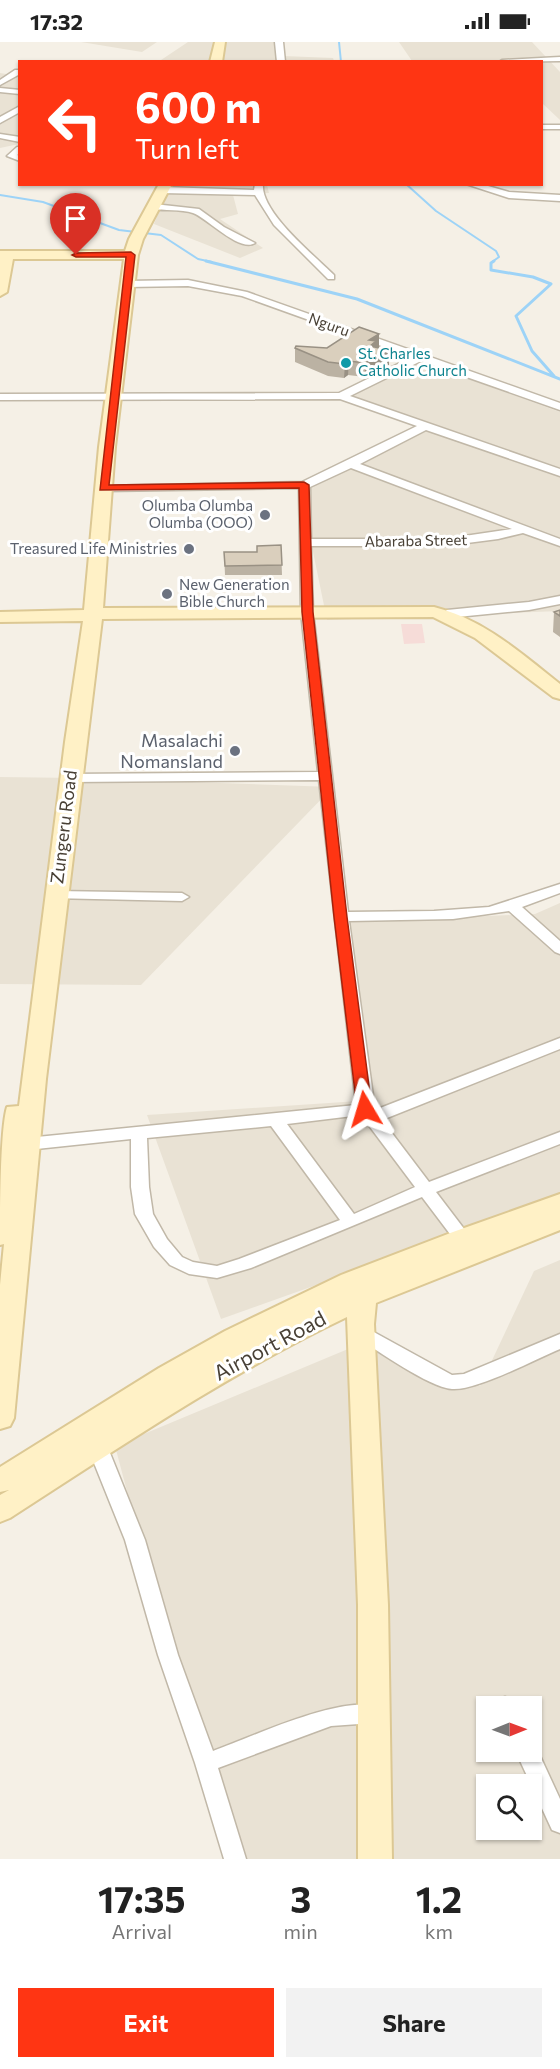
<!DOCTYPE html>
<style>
:root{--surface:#fff;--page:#f2f2f2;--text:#222;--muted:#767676;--accent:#ff3513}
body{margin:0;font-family:Commissioner,sans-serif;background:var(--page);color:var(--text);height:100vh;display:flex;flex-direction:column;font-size:22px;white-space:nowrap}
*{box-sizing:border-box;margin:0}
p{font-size:20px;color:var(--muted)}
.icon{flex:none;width:33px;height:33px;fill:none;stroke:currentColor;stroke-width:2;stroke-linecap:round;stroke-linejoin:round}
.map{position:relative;height:1817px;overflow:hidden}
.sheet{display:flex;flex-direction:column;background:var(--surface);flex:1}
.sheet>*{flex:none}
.top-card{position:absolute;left:18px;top:18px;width:525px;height:126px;border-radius:0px;box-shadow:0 2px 4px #0004;background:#ff3513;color:#fff;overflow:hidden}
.needle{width:39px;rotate:89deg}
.controls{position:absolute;left:476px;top:1654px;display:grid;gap:12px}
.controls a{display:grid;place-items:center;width:66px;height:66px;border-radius:0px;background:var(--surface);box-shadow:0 2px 4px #0004;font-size:30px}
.pin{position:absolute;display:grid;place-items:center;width:51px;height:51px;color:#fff;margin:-62px -26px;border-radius:50% 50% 50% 0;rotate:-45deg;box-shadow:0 0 6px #0007}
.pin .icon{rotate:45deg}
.me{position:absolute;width:66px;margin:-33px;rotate:353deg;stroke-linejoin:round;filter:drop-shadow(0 0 4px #0008)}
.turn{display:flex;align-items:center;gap:21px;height:126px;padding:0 18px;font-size:27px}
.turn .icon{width:78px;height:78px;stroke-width:2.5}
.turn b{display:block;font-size:42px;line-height:51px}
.eta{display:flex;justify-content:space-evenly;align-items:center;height:102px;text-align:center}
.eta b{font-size:36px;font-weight:700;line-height:42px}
.primary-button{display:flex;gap:12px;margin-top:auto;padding:12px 18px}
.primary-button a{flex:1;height:69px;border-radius:0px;background:var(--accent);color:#fff;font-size:24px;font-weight:700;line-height:69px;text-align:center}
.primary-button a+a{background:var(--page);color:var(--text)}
.status{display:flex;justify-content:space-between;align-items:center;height:42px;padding:0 30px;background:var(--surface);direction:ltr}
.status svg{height:16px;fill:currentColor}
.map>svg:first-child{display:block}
.residential{fill:#e9e2d4;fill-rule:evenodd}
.medical{fill:#f6dcd8}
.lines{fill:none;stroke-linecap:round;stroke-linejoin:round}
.stream-far1{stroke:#9dd3f7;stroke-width:2}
.stream{stroke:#9dd3f7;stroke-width:3}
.street-casing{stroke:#c1b8a8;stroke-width:3}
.secondary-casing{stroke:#dcc894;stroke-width:4}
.street{fill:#fff;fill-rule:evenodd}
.secondary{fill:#fff1c6;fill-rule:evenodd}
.wall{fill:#bbb2a3}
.shaded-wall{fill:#999184}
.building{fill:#dacfbd;stroke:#999184;stroke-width:1.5}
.route{fill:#ff3513;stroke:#a6220c;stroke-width:1.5}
.culture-dot{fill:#0f9aa8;stroke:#fff;stroke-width:2}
.worship-dot{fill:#6b7280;stroke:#fff;stroke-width:2}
.labels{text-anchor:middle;stroke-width:6;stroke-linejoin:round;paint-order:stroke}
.far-street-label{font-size:15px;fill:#484035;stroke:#fff}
.far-culture-label{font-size:15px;fill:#0d838f;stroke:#fff;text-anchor:start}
.far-worship-label{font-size:15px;fill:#5b616d;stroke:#fff;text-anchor:end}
.worship-label{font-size:18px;fill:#5b616d;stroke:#fff;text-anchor:end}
.street-label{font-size:18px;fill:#484035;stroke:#fff}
.near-street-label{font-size:21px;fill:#484035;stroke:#fff}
</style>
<div class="status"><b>17:32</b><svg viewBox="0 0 49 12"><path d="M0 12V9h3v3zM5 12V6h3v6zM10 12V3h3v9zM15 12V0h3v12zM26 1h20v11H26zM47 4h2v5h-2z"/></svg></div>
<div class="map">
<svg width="560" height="1817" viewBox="0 0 560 1817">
<rect width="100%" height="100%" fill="#f5f0e6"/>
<path class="residential" d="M81,0H157L142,10Z
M188,0H283L284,14L333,16L334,19L158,20Z
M399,0H532L560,30V78L542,61V20L412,19Z
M0,31L19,34V102L0,106Z
M169,143H267L269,151L233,153L238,172L220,177L263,206L240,216L154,182Z
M419,319L560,370V569L327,578L301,451L429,385L344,358Z
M0,735L76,736L333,745L141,943L0,942Z
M560,861V1156L221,1277L147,1073L359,1059L347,880L535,872Z
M560,1218V1817H225L115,1404L360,1302L480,1344L534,1229ZM486,1665H531V1710H486ZM486,1743H531V1788H486Z"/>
<path class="medical" d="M401,582H422L425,601L404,602Z"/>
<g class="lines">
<path class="stream-far1" d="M339,0L341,20
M406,142L436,169L496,209L499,215L492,220
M0,153L43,160L119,188L161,193L198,217L212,220"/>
<path class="stream" d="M206,219L357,257L560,337
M494,219L491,221V228L533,235L551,242L516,274L532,309L554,334"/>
<g class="street-casing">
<path id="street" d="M275,0H283L285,20H277Z
M560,15V19L499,20L502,18Z
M15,28H20V32L0,43V38Z
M0,46L20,48V52L0,50Z
M20,64V70L0,81V75Z
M542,83H560V87H542Z
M0,92L20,95V100L0,96Z
M17,105H20V111L17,113L20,114V119L7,114Z
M255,142H263C260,170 315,214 334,233V237H328L274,183L255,153L163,151L159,148L163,145L254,148Z
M466,142H481L509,150L560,153V159L509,156Z
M154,162L199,167L224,185L255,201C240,211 207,176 193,171C181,167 164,169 151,167L150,165Z
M188,238L247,250L560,361V368L421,319L350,354L560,427V434L426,388L360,422L560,497V504L523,491L498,497L444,504H311L313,570L348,870L434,869L489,865L560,842V851L522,865L560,899V912L555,910L509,869L453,877L349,879L375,1068L560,996V1007L382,1078L429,1140L560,1090V1102L436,1150L471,1196L468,1200H456L422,1155L251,1226L217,1236L189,1232L170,1223L154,1205L135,1172L131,1145V1097L27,1108L21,1106L19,1102L21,1098L27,1096L356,1063L319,738L70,740L63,736L70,732L318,730L301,570L299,446L104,449L100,448V444L302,440L417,384L340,357L0,358V352L339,351L412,315L242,254L188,244L127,245L122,242L127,239ZM351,426L512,487L444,497H311L310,445ZM361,1073L415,1145L354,1172L287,1082ZM271,1084L340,1178L239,1217L217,1224L193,1220L182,1215L167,1197L153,1172L149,1145L147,1096Z
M560,554V562L529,568L447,576L441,572L447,568L529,560Z
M56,849L182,851L189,855L182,859L51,856L49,853Z
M361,1283L452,1333L464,1332L560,1292V1307C536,1317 476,1349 452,1347C428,1345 378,1308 355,1295L352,1290L355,1285Z
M98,1399L105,1401L108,1406L145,1498L178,1613L213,1709C252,1695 342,1652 381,1665L384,1672L381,1679L373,1681L331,1684L218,1726L246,1817H224L195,1721L158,1613L125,1498L88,1406L91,1401Z
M505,1655L513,1658L517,1665H495L497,1658Z
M531,1702L535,1703L560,1757V1791L552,1788L516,1710H531Z"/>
</g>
<g class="secondary-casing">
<path id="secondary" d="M215,0H225L222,20H210Z
M159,142H172L143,197L138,213L115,405L103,566L434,565C483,577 521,611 560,642V657L553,655L475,596L433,575L102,577L46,1037L14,1376L10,1384L0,1387V1243L4,1202L0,1203C0,1173 0,1088 7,1065L19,1064L65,700L83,579L0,580V570L84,568L99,405L124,217H13L7,250L0,254V209H125L129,197Z
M560,1152V1188L376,1261L374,1282L388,1563L392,1817H358V1563L347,1275C229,1331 120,1405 10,1476L0,1480V1453L9,1448L0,1450V1425L159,1326L225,1289L341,1233L453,1190Z"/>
</g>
<use href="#street" class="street"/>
<use href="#secondary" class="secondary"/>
</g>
<path class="wall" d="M295,306H379L389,323L365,335L348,333L344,336L328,334L295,320Z
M281,503L282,533H225L224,510H257Z
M560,568V595L553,590L554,570Z"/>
<path class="shaded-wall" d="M379,292V306L369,312V298Z
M389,308V323L365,335V321Z
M349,319L348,333L344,336L345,322Z"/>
<path class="building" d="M359,285L379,292L369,298L376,299L370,304L389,308L365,321L349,319L345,322L328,320L295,306L296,304L327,306Z
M281,503L282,523L225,524L224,510H257V504Z
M560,568V574L554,570Z"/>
<path class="route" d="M131,210L135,213L109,443L304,440L309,443L313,570L347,875L372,1067L370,1070L365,1072L357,1067L334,875L302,570L299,446L100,448L126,215H76L72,213L76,211Z"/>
<circle class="culture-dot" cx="346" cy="321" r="6"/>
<g class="worship-dot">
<circle cx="265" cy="473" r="6"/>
<circle cx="189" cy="507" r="6"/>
<circle cx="167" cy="552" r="6"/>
<circle cx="235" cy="709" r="6"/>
</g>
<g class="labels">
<g class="far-street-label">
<text transform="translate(329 283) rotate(20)" y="5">Nguru</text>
<text transform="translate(416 499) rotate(-1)" y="5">Abaraba Street</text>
</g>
<g class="far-culture-label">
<text x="358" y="317">St. Charles<tspan x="358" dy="17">Catholic Church</tspan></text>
</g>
<g class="far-worship-label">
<text x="253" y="469">Olumba Olumba<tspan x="253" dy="17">Olumba (OOO)</tspan></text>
<text x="177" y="512">Treasured Life Ministries</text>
<text x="179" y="548" text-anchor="start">New Generation<tspan x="179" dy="17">Bible Church</tspan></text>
</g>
<g class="worship-label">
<text x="223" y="705">Masalachi<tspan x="223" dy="21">Nomansland</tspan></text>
</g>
<g class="street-label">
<text transform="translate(64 785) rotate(-83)" y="6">Zungeru Road</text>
</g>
<g class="near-street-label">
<text transform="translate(270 1304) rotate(-28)" y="7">Airport Road</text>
</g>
</g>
</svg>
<div class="controls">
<a><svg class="needle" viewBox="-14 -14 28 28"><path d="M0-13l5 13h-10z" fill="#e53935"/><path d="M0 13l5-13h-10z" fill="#767676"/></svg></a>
<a><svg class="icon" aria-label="search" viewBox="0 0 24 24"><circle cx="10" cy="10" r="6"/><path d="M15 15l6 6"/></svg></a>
</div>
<div class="pin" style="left:76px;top:213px;background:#d93025"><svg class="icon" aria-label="arrive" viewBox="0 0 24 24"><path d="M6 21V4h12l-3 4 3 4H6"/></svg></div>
<svg class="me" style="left:365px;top:1067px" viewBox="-20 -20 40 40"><path d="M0-17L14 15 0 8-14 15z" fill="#ff3513" stroke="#fff" stroke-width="4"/></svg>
<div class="top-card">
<div class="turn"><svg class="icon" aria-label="left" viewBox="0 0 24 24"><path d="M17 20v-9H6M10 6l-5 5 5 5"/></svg><div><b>600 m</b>Turn left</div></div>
</div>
</div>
<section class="sheet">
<div class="eta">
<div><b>17:35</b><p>Arrival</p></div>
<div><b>3</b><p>min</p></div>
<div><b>1.2</b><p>km</p></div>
</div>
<div class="primary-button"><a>Exit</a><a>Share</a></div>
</section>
